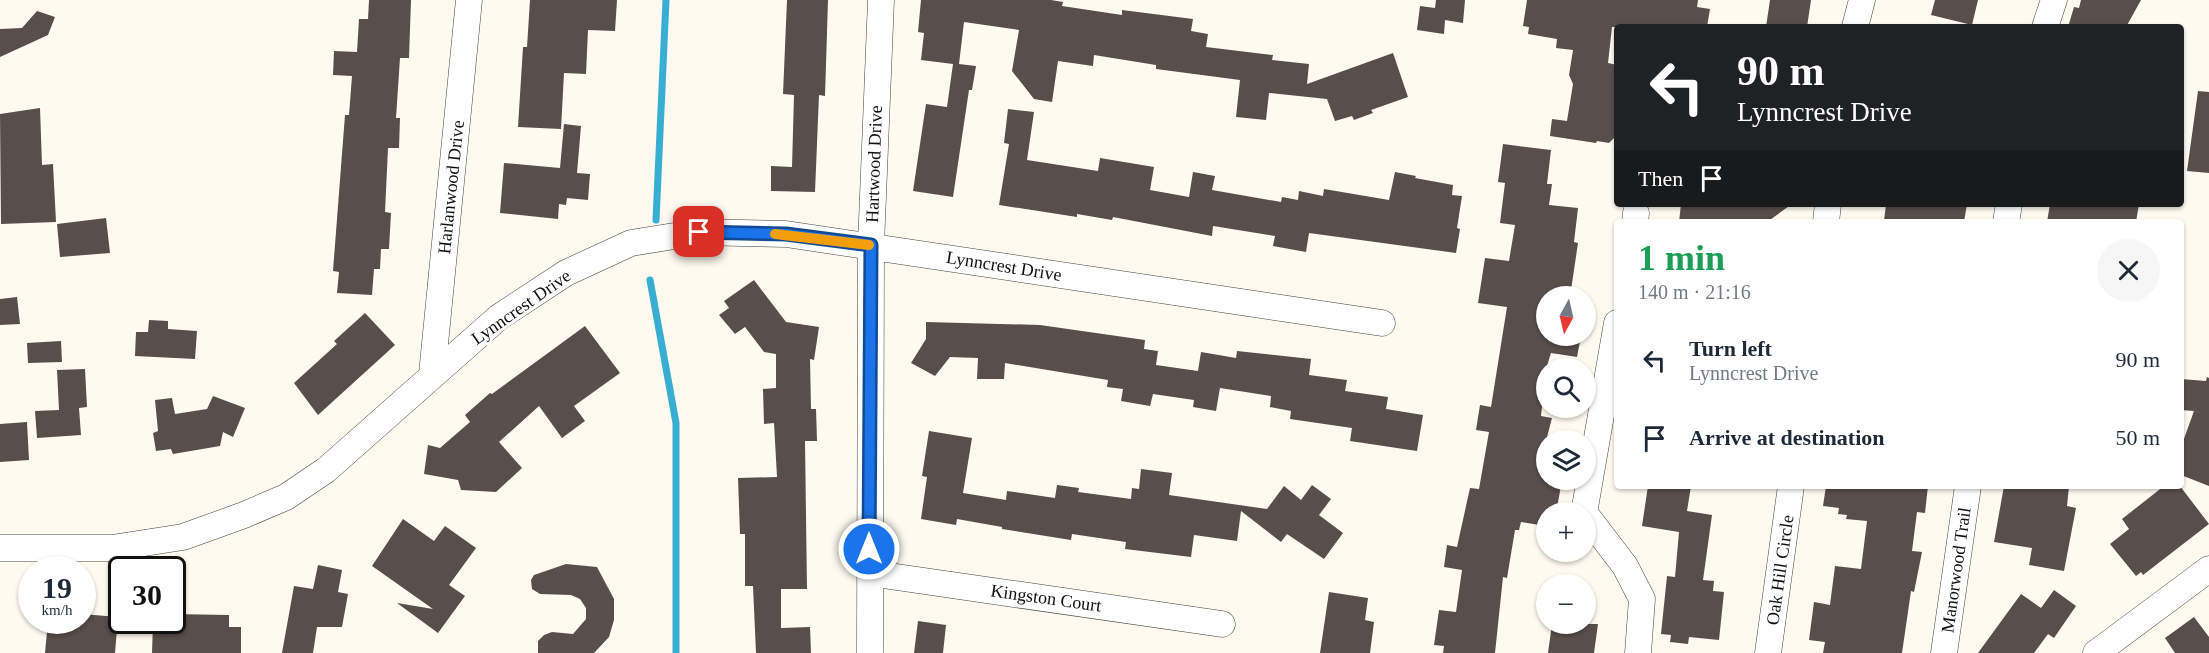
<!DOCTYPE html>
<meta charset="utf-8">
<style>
:root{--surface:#fff;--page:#f6f6f7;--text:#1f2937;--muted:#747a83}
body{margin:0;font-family:"Times New Roman",serif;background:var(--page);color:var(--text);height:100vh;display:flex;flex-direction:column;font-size:22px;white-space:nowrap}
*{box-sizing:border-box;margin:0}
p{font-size:20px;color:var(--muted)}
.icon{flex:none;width:33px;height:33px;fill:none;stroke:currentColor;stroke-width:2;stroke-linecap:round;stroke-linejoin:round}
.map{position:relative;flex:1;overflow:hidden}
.details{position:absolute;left:1614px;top:219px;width:570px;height:270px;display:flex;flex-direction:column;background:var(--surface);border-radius:6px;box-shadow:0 2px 4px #0004}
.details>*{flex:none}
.top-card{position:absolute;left:1614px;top:24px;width:570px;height:183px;border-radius:6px;box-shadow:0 2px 4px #0004;background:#202124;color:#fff;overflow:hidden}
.needle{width:39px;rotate:188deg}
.buttons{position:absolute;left:1536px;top:286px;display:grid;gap:12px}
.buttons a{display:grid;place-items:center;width:60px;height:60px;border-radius:50%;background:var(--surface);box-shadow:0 2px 4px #0004;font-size:30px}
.speed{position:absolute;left:18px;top:556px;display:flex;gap:12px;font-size:30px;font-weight:700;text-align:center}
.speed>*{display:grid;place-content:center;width:78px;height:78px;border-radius:50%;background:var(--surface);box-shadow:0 2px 4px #0004;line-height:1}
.speed small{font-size:15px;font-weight:400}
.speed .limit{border:3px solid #111;border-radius:9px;background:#fff;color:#111}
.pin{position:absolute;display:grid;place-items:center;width:51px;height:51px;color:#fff;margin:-26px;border-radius:12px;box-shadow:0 3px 9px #0006}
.me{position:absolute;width:66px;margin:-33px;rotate:0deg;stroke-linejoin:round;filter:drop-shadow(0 0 4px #0008)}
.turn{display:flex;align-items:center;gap:21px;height:126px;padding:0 24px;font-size:27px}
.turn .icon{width:78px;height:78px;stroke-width:2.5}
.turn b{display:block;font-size:42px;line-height:51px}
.then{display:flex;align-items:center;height:57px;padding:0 24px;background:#0003;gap:12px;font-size:22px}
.round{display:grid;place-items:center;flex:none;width:63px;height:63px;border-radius:32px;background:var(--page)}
.summary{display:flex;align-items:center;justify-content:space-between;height:102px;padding:0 24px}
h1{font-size:36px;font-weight:700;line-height:45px;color:#1e9e55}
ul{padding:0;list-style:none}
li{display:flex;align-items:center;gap:18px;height:78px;padding:0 24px}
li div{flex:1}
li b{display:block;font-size:22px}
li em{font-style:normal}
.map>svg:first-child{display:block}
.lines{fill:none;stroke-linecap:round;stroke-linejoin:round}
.stream{stroke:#38aed2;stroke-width:7}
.building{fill:#584e4b}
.street-casing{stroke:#424242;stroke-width:27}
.street{stroke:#fff;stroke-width:26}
.route-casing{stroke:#114b97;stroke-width:15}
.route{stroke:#1a73e8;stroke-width:10}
.slow{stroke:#f59e0b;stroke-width:10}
.labels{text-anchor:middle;stroke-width:6;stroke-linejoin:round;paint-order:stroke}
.street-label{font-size:18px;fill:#0f0f0f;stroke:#fff}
</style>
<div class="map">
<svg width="2209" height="653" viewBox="0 0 2209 653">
<rect width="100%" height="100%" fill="#fffaf0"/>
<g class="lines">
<path class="stream" d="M656,220L666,0
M650,280L676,423V653"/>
</g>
<path class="building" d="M369,0H411L409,58H400L396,118H400L399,148H388L385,212L391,213L389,249H381L380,269H374L372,295L337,293L339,272L333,271L345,115H349L352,76L333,75L334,51L357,52L359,19H368Z
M530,0H617L615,31L588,30L586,74L564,73L561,129L518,127L523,47H527Z
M787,0H828L825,96L819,95L815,192L771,191V166L792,167L794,95L783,94Z
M921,0H1051L1063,2L1062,6L1122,15V10L1193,19L1191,31L1208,34L1206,47L1273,55L1272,60L1309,64L1307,84L1393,53L1408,97L1371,110L1373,113L1354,120L1352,116L1335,121L1327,99L1269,93L1266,120L1236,117L1240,80L1156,69V65L1094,55L1093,66L1058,61L1052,102L1034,99L1012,71L1019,30L964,22L959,64L976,66L972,90H969L953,197L913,191L926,104L947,107L953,64L921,60L924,33L918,32Z
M1436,0H1465L1463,23L1445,20L1444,34L1417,30L1420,6L1435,8Z
M1527,0H1698L1697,7L1710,9L1707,27H1612L1608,63L1617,65V135L1609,143L1597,141L1596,143L1550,136L1552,119L1567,121L1573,84L1569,75L1573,50L1556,48L1557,39L1528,34L1529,27L1523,26Z
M1770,0H1811L1807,27H1766Z
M1935,0H1978L1972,25L1931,15Z
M2081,0H2141L2126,27H2068L2074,7L2079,8Z
M37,11L55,17L48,35L0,57V29L22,28Z
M2198,91L2209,92V173L2187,171Z
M40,108L42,165L53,164L56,222L1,224L0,114Z
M1008,109L1034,112L1027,160L1098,171L1100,158L1154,167L1150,190L1189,197L1193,172L1215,176L1212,190L1281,202L1282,197L1298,200L1299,191L1323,196L1324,189L1389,200L1395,172L1416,176L1415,178L1453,185L1452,195L1462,196L1457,228L1460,229L1456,253L1309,233L1306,252L1273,246L1275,236L1213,226L1212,236L1113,217L1112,220L1077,214V217L999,205L1009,144L1004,143Z
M564,124L581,126L577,173L590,174L588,200L567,198L566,205L559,204L558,219L500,213L504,163L560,168Z
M1503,144L1551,150L1547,184H1552L1549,205L1578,208L1574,242L1578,243L1570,297H1546V336H1581L1577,357L1551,353L1546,369L1541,416L1552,418L1546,441V480H1554L1553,486H1561L1556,513H1546V526L1521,522L1519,530H1515L1507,578L1503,577L1495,653H1443L1444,646L1434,645L1439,610L1456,612L1462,570L1444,567L1447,545L1457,547L1470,488L1479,489L1489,432L1476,430L1480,405L1491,407L1507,307L1478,303L1485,258L1509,261L1515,225L1500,223L1505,183L1498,182Z
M1681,204H1792L1767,222H1679Z
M1886,204H1967L1964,222L1884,221Z
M2050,204H2139L2136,222H2047Z
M106,218L110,253L60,257L57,224Z
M754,280L786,322L819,327L814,360L810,359L811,409H816L817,441H805L807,589H781V628L810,627L811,653H756L753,586H745V534H740L738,478L777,477L774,423L764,424L763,389L776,388V354L764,352L745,327L735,334L719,315L729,308L724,301Z
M17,297L20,324L0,325V299Z
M365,313L395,345L318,415L294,383L337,344L334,341Z
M149,320L168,321V329L197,331L195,359L135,356L136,332H148Z
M926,322L1040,325L1145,340L1144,349L1158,351L1156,365L1198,371L1201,352L1236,358L1237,351L1311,359L1309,375L1347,380L1345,391L1388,397L1386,409L1423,415L1417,451L1350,441L1352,428L1290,419L1291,411L1270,407L1271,396L1220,388L1216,411L1193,407L1194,400L1153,394L1150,406L1121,401L1123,389L1107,387L1108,380L1005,363L1004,379H977L978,358L950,357L935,376L911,363L926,339Z
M585,326L620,373L574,406L585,421L562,438L539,406L499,442L522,468L496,492L461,490L458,480L424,474L428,445L440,448L470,422L465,415L490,393L492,394Z
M61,341L62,362L28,363L27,343Z
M85,369L87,407L79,408L81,435L37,438L35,411L59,410L57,370Z
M2207,377L2209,378V486L2181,475V447L2194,411L2181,410V379L2206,381Z
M213,396L245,408L233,437L223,432L220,446L173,454L171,449L156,451L153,433L158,431L155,400L172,398L175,414L207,409Z
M27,422L29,460L0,462V424Z
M929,431L972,438L963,493L1006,500L1007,491L1055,498L1057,485L1079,488L1078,492L1131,499L1132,488L1139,489L1141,469L1172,473L1169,495L1267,509L1284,486L1301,500L1312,485L1331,499L1319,515L1343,533L1324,559L1287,534L1281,542L1241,511L1237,541L1194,535L1191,557L1125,549L1126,542L1072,534L1071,540L1002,529V527L957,519L956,525L921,519L927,477L922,476Z
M1648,486H1691L1687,511L1712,515L1703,580L1714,581L1713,591L1724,592L1719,640L1689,637L1688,644L1670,642L1671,635L1661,634L1667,576L1675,577L1679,532L1642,526Z
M1826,486H1928L1925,513L1917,512L1912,551L1922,552L1914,592L1911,591L1902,653H1823L1825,642L1809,640L1814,602L1830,605L1835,566L1861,569L1867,521L1846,519L1847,515L1838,514L1839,508L1823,506Z
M2004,486H2069L2067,506L2076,508L2064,571L2029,565L2032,548L1994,542Z
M2164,486H2180L2209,524L2143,575L2141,572L2136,576L2110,544L2129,529L2122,519Z
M403,519L434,541L445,526L476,548L449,585L465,596L438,633L397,603L433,609L372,566Z
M566,564L597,567L614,599V620L609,637L594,653H538V641L544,635L552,632L573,634L586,619V608L580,599L571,595L540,594L532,589L531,580L534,575Z
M318,565L342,570L338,592L348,594L342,627H317L313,653H282L294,586L313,589Z
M2054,590L2076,606L2054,638L2048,634L2034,653H1978L2021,594L2041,608Z
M1329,592L1368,598L1365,620L1374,622L1370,653H1320Z
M82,614L118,617L115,653H45L48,621H82Z
M172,614L229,615V627H241V653H152L153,621H172Z
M2194,617L2209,637V653H2175L2165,638Z
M918,621L946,625L943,653H914Z
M1552,624H1598L1594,653H1548Z"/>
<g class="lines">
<g class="street-casing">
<path id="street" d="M1855,27L1862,0
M2045,27L2054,0
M1635,222L1636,213
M1826,222L1828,204
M2006,222L2009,204
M432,374L469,0
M1584,513L1617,323
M1586,515L1625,566L1642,599L1638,653
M0,548H112L183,537L244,515L286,497L326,470L499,317L566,273L631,243L699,232L786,234L1382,323
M869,573L1222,624
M870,653L871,245L881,0
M1768,653L1791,486
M1944,653L1968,486
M2096,653L2209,569"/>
</g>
<use href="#street" class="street"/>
</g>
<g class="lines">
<g class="route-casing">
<path id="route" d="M699,232L786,234L871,245L869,549"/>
</g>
<use href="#route" class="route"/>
<path class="slow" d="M775,234L869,245"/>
</g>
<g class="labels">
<g class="street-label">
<text transform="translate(874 164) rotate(-88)" y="6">Hartwood Drive</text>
<text transform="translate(451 187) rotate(-84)" y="6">Harlanwood Drive</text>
<text transform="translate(1004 266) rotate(9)" y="6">Lynncrest Drive</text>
<text transform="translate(521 307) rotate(-35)" y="6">Lynncrest Drive</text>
<text transform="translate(1780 570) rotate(-82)" y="6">Oak Hill Circle</text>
<text transform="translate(1956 570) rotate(-82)" y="6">Manorwood Trail</text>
<text transform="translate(1046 598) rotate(8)" y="6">Kingston Court</text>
</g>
</g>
</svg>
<div class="buttons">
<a><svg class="needle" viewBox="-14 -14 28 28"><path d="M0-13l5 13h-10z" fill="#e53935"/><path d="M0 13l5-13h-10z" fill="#747a83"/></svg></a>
<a><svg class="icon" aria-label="search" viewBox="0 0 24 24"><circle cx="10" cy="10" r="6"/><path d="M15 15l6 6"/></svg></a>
<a><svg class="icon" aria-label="layers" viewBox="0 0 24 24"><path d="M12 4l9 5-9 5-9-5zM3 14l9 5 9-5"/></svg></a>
<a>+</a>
<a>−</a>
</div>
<div class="speed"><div>19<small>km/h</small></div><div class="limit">30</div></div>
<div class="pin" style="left:699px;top:232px;background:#d93025"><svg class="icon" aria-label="arrive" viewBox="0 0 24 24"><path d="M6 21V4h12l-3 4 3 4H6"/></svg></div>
<svg class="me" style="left:869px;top:549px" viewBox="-20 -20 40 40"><circle r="17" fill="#1a73e8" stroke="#fff" stroke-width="3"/><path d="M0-11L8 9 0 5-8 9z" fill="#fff"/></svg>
<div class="top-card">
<div class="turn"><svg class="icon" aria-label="left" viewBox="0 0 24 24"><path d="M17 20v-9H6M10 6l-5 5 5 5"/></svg><div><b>90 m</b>Lynncrest Drive</div></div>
<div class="then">Then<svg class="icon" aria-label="arrive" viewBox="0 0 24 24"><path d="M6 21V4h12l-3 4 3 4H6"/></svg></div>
</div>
<section class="details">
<div class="summary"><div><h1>1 min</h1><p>140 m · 21:16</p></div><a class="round"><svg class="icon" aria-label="close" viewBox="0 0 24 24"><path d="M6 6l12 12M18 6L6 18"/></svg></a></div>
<ul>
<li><svg class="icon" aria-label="left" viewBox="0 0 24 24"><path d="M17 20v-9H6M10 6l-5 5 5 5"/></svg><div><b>Turn left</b><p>Lynncrest Drive</p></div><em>90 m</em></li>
<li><svg class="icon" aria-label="arrive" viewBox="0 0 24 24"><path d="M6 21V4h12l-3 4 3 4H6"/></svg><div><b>Arrive at destination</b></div><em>50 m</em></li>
</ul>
</section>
</div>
